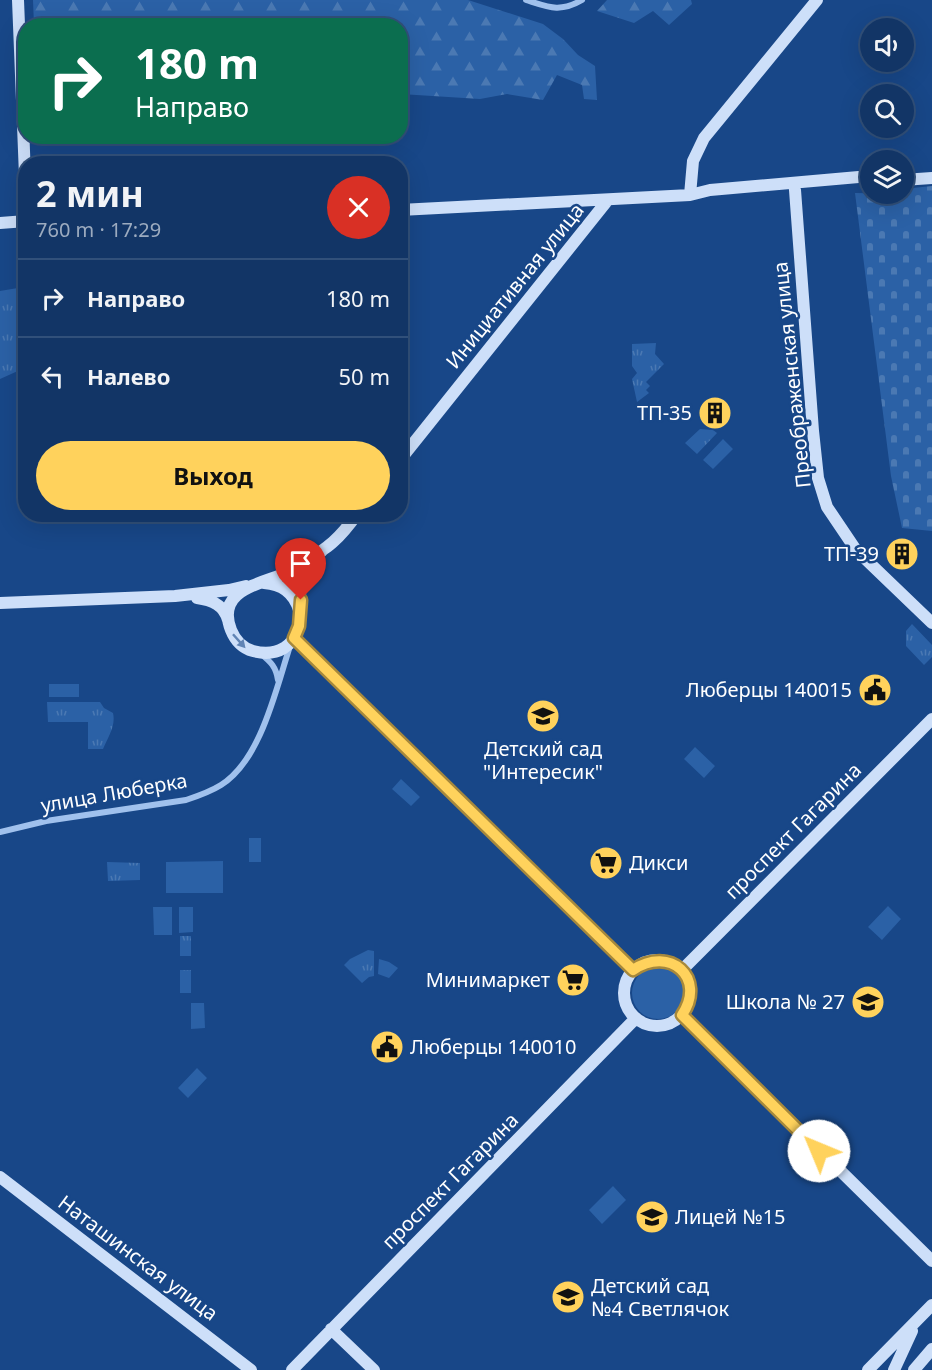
<!DOCTYPE html>
<html lang="ru">
<meta charset="utf-8">
<style>
:root{--surface:#123566;--page:#1f406f;--text:#f1f3f6;--muted:#9cabbf;--line:#31507a;--accent:#ffd25c}
body{margin:0;font-family:"Noto Sans",sans-serif;background:var(--page);color:var(--text);height:100vh;display:flex;flex-direction:column;font-size:22px;white-space:nowrap}
*{box-sizing:border-box;margin:0}
p{font-size:20px;color:var(--muted)}
.icon{flex:none;width:33px;height:33px;fill:none;stroke:currentColor;stroke-width:2;stroke-linecap:round;stroke-linejoin:round}
.map{position:relative;flex:1;overflow:hidden}
.sheet{position:absolute;left:18px;top:156px;width:390px;height:366px;display:flex;flex-direction:column;background:var(--surface);border-radius:24px;box-shadow:0 6px 24px #0002,0 0 0 2px var(--line)}
.sheet>*{flex:none}
.hud{position:absolute;left:18px;top:18px;width:390px;height:126px;border-radius:24px;box-shadow:0 6px 24px #0002,0 0 0 2px var(--line);background:#0b6e4f;color:#fff;overflow:hidden}
.tools{position:absolute;left:860px;top:18px;display:grid;gap:12px}
.tools a{display:grid;place-items:center;width:54px;height:54px;border-radius:50%;background:var(--surface);box-shadow:0 6px 24px #0002,0 0 0 2px var(--line);font-size:30px}
.pin{position:absolute;display:grid;place-items:center;width:51px;height:51px;color:#fff;margin:-62px -26px;border-radius:50% 50% 50% 0;rotate:-45deg;box-shadow:0 0 6px #0007}
.pin .icon{rotate:45deg}
.me{position:absolute;width:66px;margin:-33px;rotate:315deg;stroke-linejoin:round;filter:drop-shadow(0 0 4px #0008)}
.turn{display:flex;align-items:center;gap:21px;height:126px;padding:0 18px;font-size:27px}
.turn .icon{width:78px;height:78px;stroke-width:2.5}
.turn b{display:block;font-size:42px;line-height:51px}
.round{display:grid;place-items:center;flex:none;width:63px;height:63px;border-radius:32px;background:var(--page)}
.summary{display:flex;align-items:center;justify-content:space-between;height:102px;padding:0 18px}
h1{font-size:36px;font-weight:700;line-height:45px}
.cta{display:flex;gap:12px;margin-top:auto;padding:12px 18px}
.cta a{flex:1;height:69px;border-radius:36px;background:var(--accent);color:#111;font-size:24px;font-weight:700;line-height:69px;text-align:center}
ul{padding:0;list-style:none}
li{display:flex;align-items:center;gap:18px;height:78px;padding:0 18px;border-top:2px solid var(--line)}
li div{flex:1}
li b{display:block;font-size:22px}
li em{font-style:normal}
.map>svg:first-child{display:block}
.green{fill:#2b61a6}
.forest{fill:url(#forest-firs)}
.cemetery{fill:url(#cemetery-stones)}
.park{fill:url(#park-tufts)}
.lines{fill:none;stroke-linecap:round;stroke-linejoin:round}
.street{stroke:#a0c1ed;stroke-width:6}
.secondary{stroke:#cddff9;stroke-width:12}
.oneway{fill:#6084b5}
.route-casing{stroke:#a6883c;stroke-width:15}
.route{stroke:#ffd25c;stroke-width:10}
.labels{text-anchor:middle;stroke-width:5;stroke-linejoin:round;paint-order:stroke}
.street-label{font-size:20px;fill:#fff;stroke:#184788}
.poi-label{font-size:20px;fill:#fff;stroke:#184788;text-anchor:end}
</style>
<div class="map">
<svg width="932" height="1370" viewBox="0 0 932 1370">
<defs>
<pattern id="forest-firs" width="22" height="20" patternUnits="userSpaceOnUse" patternTransform="scale(1.5)"><rect width="22" height="20" fill="#2b61a6"/><path d="M5 1l3.5 6h-7zM16 11l3.5 6h-7z" fill="#4b79b3"/></pattern>
<pattern id="cemetery-stones" width="16" height="16" patternUnits="userSpaceOnUse" patternTransform="scale(1.5)"><rect width="16" height="16" fill="#2b61a6"/><path d="M2 7V4a2 2 0 0 1 4 0v3zM10 15v-3a2 2 0 0 1 4 0v3z" fill="#4b79b3"/></pattern>
<pattern id="park-tufts" width="24" height="20" patternUnits="userSpaceOnUse" patternTransform="scale(1.5)"><rect width="24" height="20" fill="#2b61a6"/><path d="M3 7l-1-3M5 7V3M7 7l1-3M15 17l-1-3M17 17v-4M19 17l1-3" fill="none" stroke="#4b79b3"/></pattern>
</defs>
<rect width="100%" height="100%" fill="#184788"/>
<path class="green" d="M723,439L733,449L713,469L703,460Z
M49,684H79V697H49Z
M695,747L715,766L704,778L684,759Z
M401,779L420,797L411,806L392,789Z
M249,838H261V862H249Z
M223,861V893H166V862Z
M888,906L901,919L882,940L868,927Z
M153,907H172V935H154Z
M179,907H193V932L179,933Z
M632 993a26 26 0 1 1 52 0a26 26 0 1 1-52 0Z
M191,1003H204L205,1028L191,1029Z
M197,1068L207,1078L188,1098L178,1088Z
M613,1186L626,1200L602,1224L589,1210Z"/>
<path class="forest" d="M33,0H468L543,24L563,39L578,55L595,66L597,100L584,99L582,85L557,75L543,100L507,94L480,99L401,94L400,26L394,25V20L304,22L301,26L34,25Z
M607,0H691L692,4L669,25L653,11L634,23L597,11Z"/>
<path class="cemetery" d="M932,186V531L902,528L891,476L855,193L903,194V189Z"/>
<path class="park" d="M18,288L20,370L0,379V291Z
M656,343L655,354L664,364L646,382L650,386L646,390L649,393L637,402L632,379L637,373L632,366V344Z
M700,429L713,430L717,433L697,454L685,443Z
M912,624L932,645V657L924,665L906,646V631Z
M47,702H100L104,708L113,713C116,726 108,737 103,749H88V722H48Z
M107,862L140,863V880L108,881Z
M180,936H191V956H180Z
M368,950L374,951V976L369,977L362,983L344,965L350,959Z
M379,959L389,962L398,968L389,978L378,974Z
M180,970H191V993H180Z"/>
<g class="lines">
<path class="street" d="M526,0C548,7 560,13 582,0
M261,654C271,662 276,667 278,680
M0,832L46,821L186,800C198,796 210,792 221,785C261,760 276,689 290,646"/>
<path class="secondary" d="M18,0L26,201
M903,180L932,178
M795,190L813,431L818,478L827,507L856,550L932,623
M690,195L693,161L704,138L817,0
M400,210L690,195L710,190L870,176
M0,223L26,221
M400,460L607,201
M322,551C310,559 299,567 286,573C262,584 215,589 231,630C235,640 242,648 253,651C264,654 274,654 284,648C313,629 291,592 306,567C312,556 324,550 333,542C342,534 350,524 357,514
M264,583C282,584 294,593 299,610
M197,598C212,600 224,605 228,620
M0,603L175,596L229,590L246,586
M294,638L633,970
M624 993a33 33 0 1 1 66 0a33 33 0 1 1-66 0Z
M682,970L932,719
M682,1015L932,1261
M0,1177L251,1370
M331,1329L374,1370
M292,1370L636,1018
M868,1370L932,1305
M894,1370L912,1331
M914,1370L932,1349"/>
</g>
<defs><path id="oneway-solid" d="M-6-.8H1V-3.2L6.5 0L1 3.2V.8H-6Z" transform="scale(1.5)"/></defs>
<use class="oneway" href="#oneway-solid" transform="translate(239 641) rotate(48)"/>
<g class="lines">
<g class="route-casing">
<path id="route" d="M301,600L299,626L294,638L633,970C670,945 707,978 682,1015L819,1151"/>
</g>
<use href="#route" class="route"/>
</g>
<defs>
<g id="building-disc" transform="scale(1.725)"><circle r="9.5" fill="#ffd25c" stroke="#184788"/><path d="M-4-6H4V6H1V3H-1V6H-4ZM-2.5-4.3h1.7v1.8h-1.7ZM.8-4.3h1.7v1.8H.8ZM-2.5-1h1.7V.8h-1.7ZM.8-1h1.7V.8H.8Z" fill="#111"/></g>
<g id="civic-disc" transform="scale(1.725)"><circle r="9.5" fill="#ffd25c" stroke="#184788"/><path d="M-.6-6.5H3V-4.5H.6V-3L4-1V1h2V6H-6V1h2V-1L-.6-3ZM-1.2 2.5V6h2.4V2.5Z" fill="#111"/></g>
<g id="school-disc" transform="scale(1.725)"><circle r="9.5" fill="#ffd25c" stroke="#184788"/><path d="M0-5L7-2L0 1L-7-2ZM-4 1L0 2.5L4 1V4Q0 6-4 4Z" fill="#111"/></g>
<g id="supermarket-disc" transform="scale(1.725)"><circle r="9.5" fill="#ffd25c" stroke="#184788"/><path d="M-6-5.5h2.5l.6 2H6L4.5 2H-2.5L-4.4-4H-6ZM-1.5 3.2a1.3 1.3 0 1 0 .1 0ZM3 3.2a1.3 1.3 0 1 0 .1 0Z" fill="#111"/></g>
</defs>
<g fill-rule="evenodd">
<use href="#building-disc" x="715" y="413"/>
<use href="#building-disc" x="902" y="554"/>
<use href="#civic-disc" x="875" y="690"/>
<use href="#school-disc" x="543" y="716"/>
<use href="#supermarket-disc" x="606" y="863"/>
<use href="#supermarket-disc" x="573" y="980"/>
<use href="#school-disc" x="868" y="1002"/>
<use href="#civic-disc" x="387" y="1047"/>
<use href="#school-disc" x="652" y="1217"/>
<use href="#school-disc" x="568" y="1297"/>
</g>
<g class="labels">
<g class="street-label">
<text transform="translate(515 286) rotate(-51)" y="7">Инициативная улица</text>
<text transform="translate(792 375) rotate(-96)" y="7">Преображенская улица</text>
<text transform="translate(114 793) rotate(-10)" y="7">улица Люберка</text>
<text transform="translate(793 831) rotate(-45)" y="7">проспект Гагарина</text>
<text transform="translate(450 1181) rotate(-45)" y="7">проспект Гагарина</text>
<text transform="translate(138 1258) rotate(37)" y="7">Наташинская улица</text>
</g>
<g class="poi-label">
<text x="692" y="420">ТП-35</text>
<text x="879" y="561">ТП-39</text>
<text x="852" y="697">Люберцы 140015</text>
<text x="543" y="756" text-anchor="middle">Детский сад<tspan x="543" dy="23">"Интересик"</tspan></text>
<text x="629" y="870" text-anchor="start">Дикси</text>
<text x="550" y="987">Минимаркет</text>
<text x="845" y="1009">Школа № 27</text>
<text x="410" y="1054" text-anchor="start">Люберцы 140010</text>
<text x="675" y="1224" text-anchor="start">Лицей №15</text>
<text x="591" y="1293" text-anchor="start">Детский сад<tspan x="591" dy="23">№4 Светлячок</tspan></text>
</g>
</g>
</svg>
<div class="tools">
<a><svg class="icon" aria-label="sound" viewBox="0 0 24 24"><path d="M4 9h4l5-4v14l-5-4H4zM17 9q2 3 0 6"/></svg></a>
<a><svg class="icon" aria-label="search" viewBox="0 0 24 24"><circle cx="10" cy="10" r="6"/><path d="M15 15l6 6"/></svg></a>
<a><svg class="icon" aria-label="layers" viewBox="0 0 24 24"><path d="M12 4l9 5-9 5-9-5zM3 14l9 5 9-5"/></svg></a>
</div>
<div class="pin" style="left:301px;top:600px;background:#d93025"><svg class="icon" aria-label="arrive" viewBox="0 0 24 24"><path d="M6 21V4h12l-3 4 3 4H6"/></svg></div>
<svg class="me" style="left:819px;top:1151px" viewBox="-20 -20 40 40"><circle r="19" fill="#fff"/><path d="M0-13L10 11 0 6-10 11z" fill="#ffd25c"/></svg>
<div class="hud">
<div class="turn"><svg class="icon" aria-label="right" viewBox="0 0 24 24"><path d="M7 20v-9h11M14 6l5 5-5 5"/></svg><div><b>180 m</b>Направо</div></div>
</div>
<section class="sheet">
<div class="summary"><div><h1>2 мин</h1><p>760 m · 17:29</p></div><a class="round" style="background:#d93025;color:#fff"><svg class="icon" aria-label="close" viewBox="0 0 24 24"><path d="M6 6l12 12M18 6L6 18"/></svg></a></div>
<ul>
<li><svg class="icon" aria-label="right" viewBox="0 0 24 24"><path d="M7 20v-9h11M14 6l5 5-5 5"/></svg><div><b>Направо</b></div><em>180 m</em></li>
<li><svg class="icon" aria-label="left" viewBox="0 0 24 24"><path d="M17 20v-9H6M10 6l-5 5 5 5"/></svg><div><b>Налево</b></div><em>50 m</em></li>
</ul>
<div class="cta"><a>Выход</a></div>
</section>
</div>
